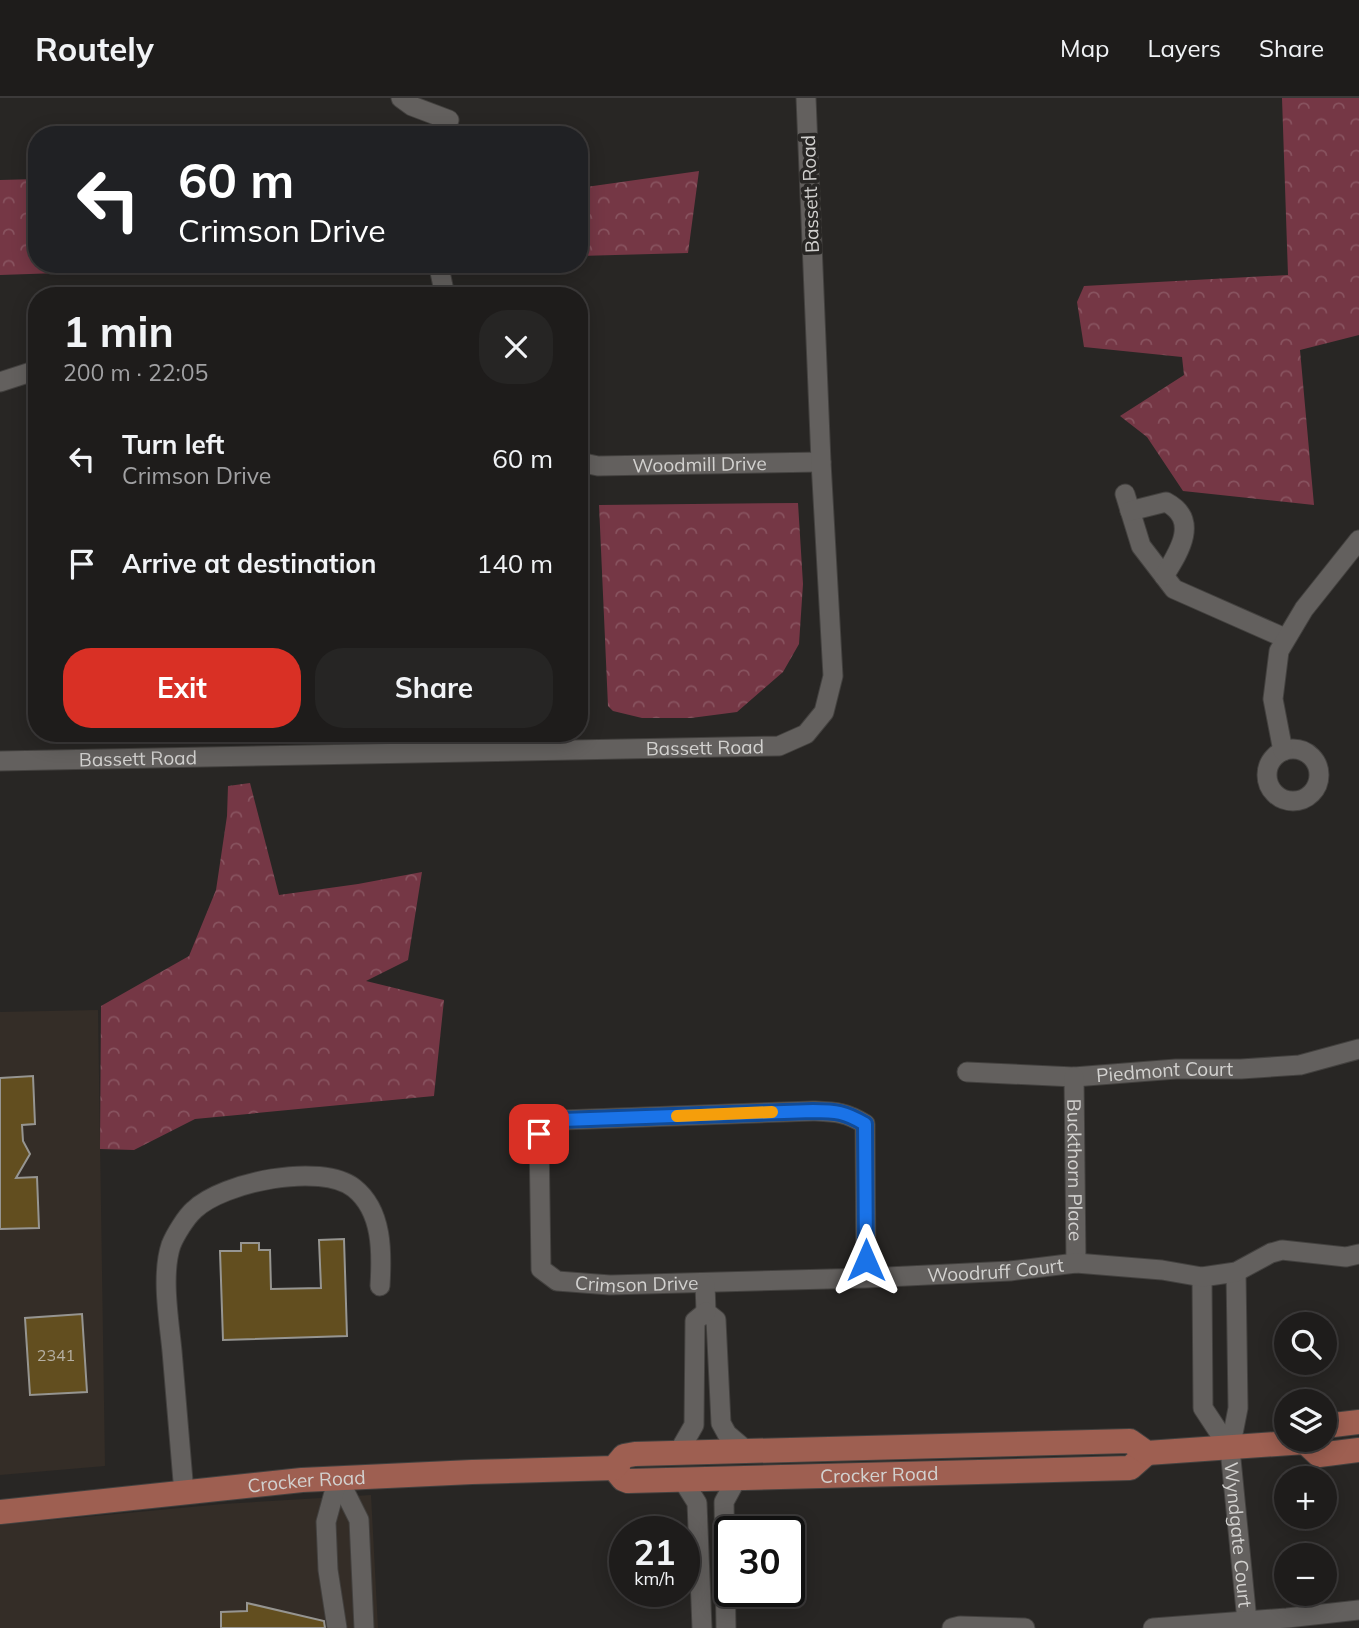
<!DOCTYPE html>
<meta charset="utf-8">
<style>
:root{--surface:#1e1c1b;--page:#262524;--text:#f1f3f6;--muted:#a1a1a3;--line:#3c3a3a;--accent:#d93025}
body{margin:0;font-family:Mulish,sans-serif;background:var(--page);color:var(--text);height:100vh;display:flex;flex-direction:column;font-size:26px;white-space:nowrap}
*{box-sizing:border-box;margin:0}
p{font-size:23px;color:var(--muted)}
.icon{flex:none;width:38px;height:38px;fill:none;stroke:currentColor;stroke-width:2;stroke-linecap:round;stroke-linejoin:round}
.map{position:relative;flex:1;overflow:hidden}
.sheet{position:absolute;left:28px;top:189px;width:560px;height:455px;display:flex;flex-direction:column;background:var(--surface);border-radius:28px;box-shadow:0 4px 18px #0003,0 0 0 2px var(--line)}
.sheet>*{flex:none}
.banner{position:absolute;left:28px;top:28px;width:560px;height:147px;border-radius:28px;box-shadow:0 4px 18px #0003,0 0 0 2px var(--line);background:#202124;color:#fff;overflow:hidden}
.buttons{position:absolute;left:1274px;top:1214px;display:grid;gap:14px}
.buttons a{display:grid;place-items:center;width:63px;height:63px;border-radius:50%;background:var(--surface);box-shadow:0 4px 18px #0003,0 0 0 2px var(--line);font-size:35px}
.speed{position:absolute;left:609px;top:1418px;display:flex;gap:14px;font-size:35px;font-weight:700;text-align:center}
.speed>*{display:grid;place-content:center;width:91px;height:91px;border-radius:50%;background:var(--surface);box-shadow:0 4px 18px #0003,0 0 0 2px var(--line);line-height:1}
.speed small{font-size:18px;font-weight:400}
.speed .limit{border:4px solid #111;border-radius:10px;background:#fff;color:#111}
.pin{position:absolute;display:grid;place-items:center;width:60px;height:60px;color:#fff;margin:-30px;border-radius:14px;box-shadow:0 4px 10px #0006}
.me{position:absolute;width:77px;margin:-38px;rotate:0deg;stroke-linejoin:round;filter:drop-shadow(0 0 5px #0008)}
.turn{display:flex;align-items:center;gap:24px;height:147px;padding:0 35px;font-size:32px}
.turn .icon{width:91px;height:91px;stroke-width:2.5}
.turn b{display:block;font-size:49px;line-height:60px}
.round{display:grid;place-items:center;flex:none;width:74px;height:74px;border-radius:28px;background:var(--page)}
.head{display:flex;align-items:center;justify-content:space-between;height:119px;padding:0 35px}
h1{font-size:42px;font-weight:700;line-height:52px}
.action{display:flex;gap:14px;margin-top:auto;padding:14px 35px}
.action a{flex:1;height:80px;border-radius:28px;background:var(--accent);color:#fff;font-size:28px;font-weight:700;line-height:80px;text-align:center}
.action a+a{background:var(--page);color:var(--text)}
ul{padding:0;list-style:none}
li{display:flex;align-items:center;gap:21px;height:105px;padding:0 35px}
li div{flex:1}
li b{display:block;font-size:26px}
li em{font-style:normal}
header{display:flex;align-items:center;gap:42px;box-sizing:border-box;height:98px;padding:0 35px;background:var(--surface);border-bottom:2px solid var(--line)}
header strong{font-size:33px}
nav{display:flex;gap:38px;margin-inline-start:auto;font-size:24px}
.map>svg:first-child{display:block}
.built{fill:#342d27}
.forest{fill:url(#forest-crowns)}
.building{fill:#624e1f;stroke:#969591;stroke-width:2}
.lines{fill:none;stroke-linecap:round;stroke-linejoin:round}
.minor-casing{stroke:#43413f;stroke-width:21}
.major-casing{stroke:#43413f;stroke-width:26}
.minor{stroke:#63605e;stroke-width:19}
.major{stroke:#9e5f51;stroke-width:24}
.route-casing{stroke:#114b97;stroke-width:18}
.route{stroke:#1a73e8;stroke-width:12}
.slow{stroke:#f59e0b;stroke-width:12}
.labels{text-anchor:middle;stroke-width:7;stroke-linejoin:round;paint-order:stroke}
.number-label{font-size:16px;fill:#b6b0a3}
.street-label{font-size:19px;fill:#d2d1cf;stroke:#282624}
</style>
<header>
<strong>Routely</strong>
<nav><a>Map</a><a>Layers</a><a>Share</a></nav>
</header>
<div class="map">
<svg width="1359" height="1530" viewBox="0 0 1359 1530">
<defs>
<pattern id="forest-crowns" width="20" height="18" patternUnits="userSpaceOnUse" patternTransform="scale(1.75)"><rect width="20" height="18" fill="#753745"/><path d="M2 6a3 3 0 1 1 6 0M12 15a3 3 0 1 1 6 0" fill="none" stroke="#88535f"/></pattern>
</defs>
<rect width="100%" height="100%" fill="#282624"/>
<path class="built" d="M98,912L105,1368L0,1377V914Z
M371,1397L378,1530H0V1427L223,1406Z"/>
<path class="forest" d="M1282,0H1359V237L1300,252L1314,407L1183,393L1147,339L1120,318L1184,277L1182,259L1084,249L1077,204L1084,188L1288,177Z
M699,73L688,155L579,158V90Z
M37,81V166H324L0,177V82Z
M798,405L803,486L799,546L783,574L737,614L691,620H642L613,613L608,608L599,407Z
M250,685L279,797L358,786L422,774L408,862L366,883L444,902L434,998L195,1021L134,1052L100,1051L101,908L189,858L216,792L227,718L228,688Z"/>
<path class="building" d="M33,978L35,1026L22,1027L23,1043L30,1056L16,1080L37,1079L39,1130L0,1131V980Z
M344,1141L347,1238L223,1242L220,1153H241V1145H259V1152H270L271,1191L321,1190L319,1142Z
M82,1216L87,1294L30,1297L25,1220Z
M247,1505L324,1523L325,1530H221V1514L247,1513Z"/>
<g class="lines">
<g class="minor-casing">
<g id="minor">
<path d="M401,0L412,8L449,22"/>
<path d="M439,169L445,198"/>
<path d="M0,284L37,272"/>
<path id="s1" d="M579,364L598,368L821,364"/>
<path d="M1125,396L1141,448L1174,491L1285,540"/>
<path d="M1130,413L1166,404C1200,422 1179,454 1164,478"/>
<circle cx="1293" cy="677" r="26"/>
<path d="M1283,653L1273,601L1279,553L1304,511L1359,442"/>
<path id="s2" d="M0,663L779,648L806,636L824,614L833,578L821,364L806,0"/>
<path id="s3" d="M967,974L1074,979L1176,971H1241L1300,967L1359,951"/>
<path id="s4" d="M1074,979L1076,1165"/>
<path id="s5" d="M1236,1174L1238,1310L1230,1351L1247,1523"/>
<path d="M1202,1179L1203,1310L1230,1351"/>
<path id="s6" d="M866,1180L865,1026C845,1014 836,1014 813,1013L562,1022L543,1027L539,1036L541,1171L557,1183L610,1187L866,1180L1010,1173L1076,1165L1162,1172L1202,1179L1236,1174L1271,1155L1282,1152L1346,1159L1359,1156"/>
<path d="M705,1186L706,1214L716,1222L721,1325L727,1336L747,1353"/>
<path d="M678,1355L694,1327L695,1223L706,1214"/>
<path d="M338,1380L359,1422L364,1530"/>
<path d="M682,1381L697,1405L702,1530"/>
<path d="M184,1395C180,1348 176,1300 172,1253C169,1222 161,1177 171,1147C175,1137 186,1119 194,1112C223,1084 321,1064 354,1090C383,1113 382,1155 380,1188"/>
<path d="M337,1530L328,1472L326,1424L338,1380"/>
<path d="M726,1530L724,1404L737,1380"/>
<path d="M952,1530L960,1528L1025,1530"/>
<path d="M1153,1530L1287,1520L1359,1512"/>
</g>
</g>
<g class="major-casing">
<g id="major">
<path d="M1325,1328L1359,1324"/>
<path id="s7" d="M614,1370L623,1381L628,1383L1130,1370L1147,1355"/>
<path id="s8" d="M0,1414L302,1382L472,1374L614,1370L624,1358L635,1356L1130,1343L1147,1355L1305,1344L1319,1357L1359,1352"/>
</g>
</g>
<use href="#minor" class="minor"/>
<use href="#major" class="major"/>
</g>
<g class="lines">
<g class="route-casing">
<path id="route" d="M539,1036L543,1027L562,1022L813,1013C836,1013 845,1014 865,1026L866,1162"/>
</g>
<use href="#route" class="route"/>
<path class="slow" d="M677,1018L772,1014"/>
</g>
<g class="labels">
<g class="number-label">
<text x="56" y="1263">2341</text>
</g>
<g class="street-label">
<text transform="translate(810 96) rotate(-92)" y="7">Bassett Road</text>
<text dy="7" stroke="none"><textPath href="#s1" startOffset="121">Woodmill Drive</textPath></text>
<text dy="7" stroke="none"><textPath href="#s2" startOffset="705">Bassett Road</textPath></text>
<text dy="7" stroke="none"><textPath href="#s2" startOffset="138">Bassett Road</textPath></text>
<text dy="7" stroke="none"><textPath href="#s3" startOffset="198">Piedmont Court</textPath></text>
<text dy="7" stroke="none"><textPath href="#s4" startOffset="93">Buckthorn Place</textPath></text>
<text dy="7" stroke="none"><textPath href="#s6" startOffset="1083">Woodruff Court</textPath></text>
<text dy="7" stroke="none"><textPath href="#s6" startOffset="724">Crimson Drive</textPath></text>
<text dy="7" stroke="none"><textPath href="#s7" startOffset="271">Crocker Road</textPath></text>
<text dy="7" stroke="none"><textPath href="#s8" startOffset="308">Crocker Road</textPath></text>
<text dy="7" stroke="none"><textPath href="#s5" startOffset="264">Wyndgate Court</textPath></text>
</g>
</g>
</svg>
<div class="buttons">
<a><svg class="icon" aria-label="search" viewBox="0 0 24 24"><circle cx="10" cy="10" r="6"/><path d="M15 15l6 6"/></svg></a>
<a><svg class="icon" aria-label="layers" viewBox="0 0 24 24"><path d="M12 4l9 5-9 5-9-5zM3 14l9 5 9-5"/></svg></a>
<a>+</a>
<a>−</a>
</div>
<div class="speed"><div>21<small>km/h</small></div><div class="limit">30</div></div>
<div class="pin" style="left:539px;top:1036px;background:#d93025"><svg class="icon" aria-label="arrive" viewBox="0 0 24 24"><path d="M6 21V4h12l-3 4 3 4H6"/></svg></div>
<svg class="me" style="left:866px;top:1162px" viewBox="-20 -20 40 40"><path d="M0-17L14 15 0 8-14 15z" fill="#1a73e8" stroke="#fff" stroke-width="4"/></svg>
<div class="banner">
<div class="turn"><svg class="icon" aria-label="left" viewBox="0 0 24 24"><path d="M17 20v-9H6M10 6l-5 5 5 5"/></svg><div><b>60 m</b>Crimson Drive</div></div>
</div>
<section class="sheet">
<div class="head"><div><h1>1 min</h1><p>200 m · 22:05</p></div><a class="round"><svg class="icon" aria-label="close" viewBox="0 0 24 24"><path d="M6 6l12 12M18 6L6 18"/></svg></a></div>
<ul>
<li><svg class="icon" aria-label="left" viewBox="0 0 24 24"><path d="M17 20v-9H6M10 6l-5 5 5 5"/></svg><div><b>Turn left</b><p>Crimson Drive</p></div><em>60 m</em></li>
<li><svg class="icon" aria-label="arrive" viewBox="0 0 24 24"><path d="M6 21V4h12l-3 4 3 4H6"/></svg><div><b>Arrive at destination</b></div><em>140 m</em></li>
</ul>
<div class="action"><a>Exit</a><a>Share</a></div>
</section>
</div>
